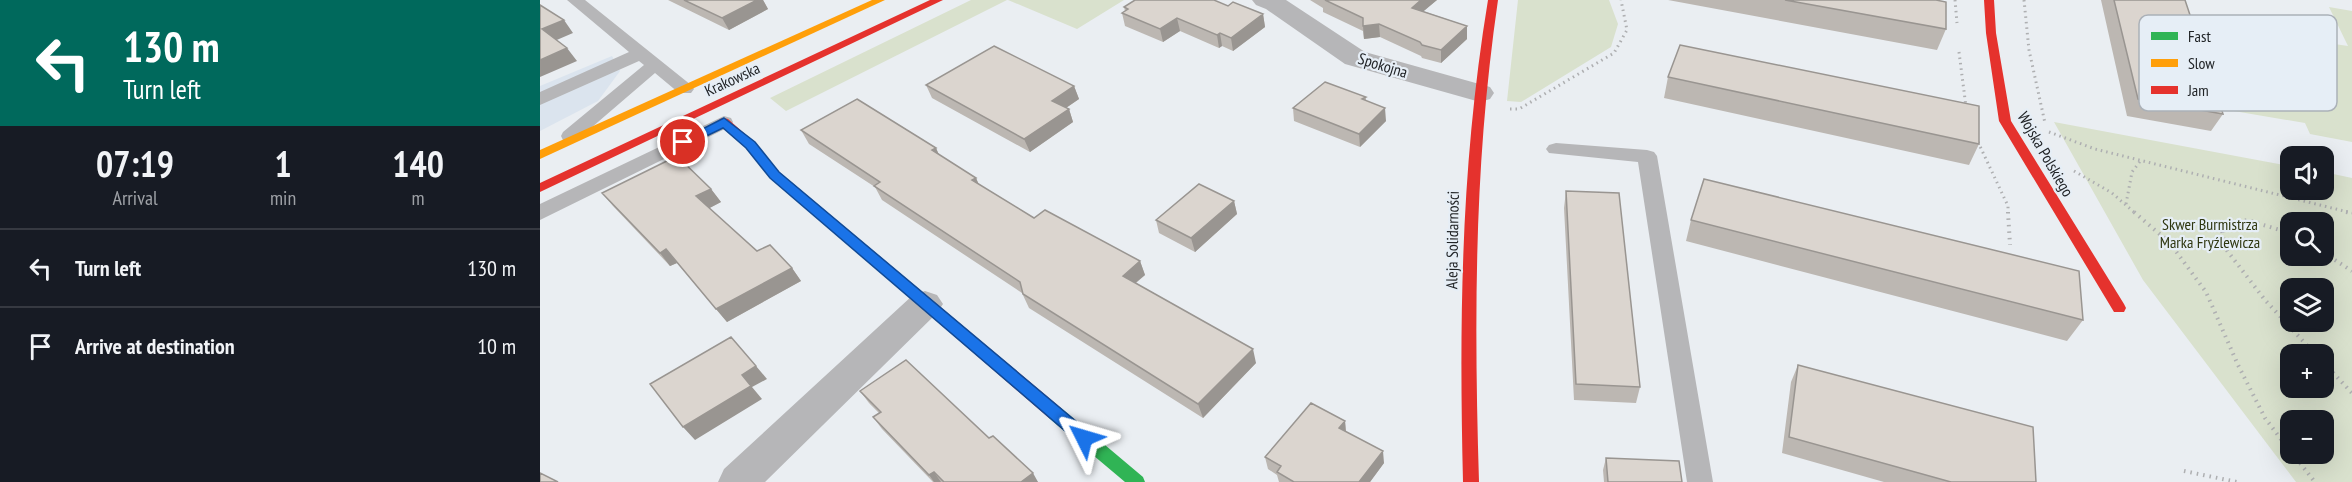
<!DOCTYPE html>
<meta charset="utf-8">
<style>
:root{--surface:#171b24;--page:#242831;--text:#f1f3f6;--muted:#9ea1a6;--line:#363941}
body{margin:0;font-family:"PT Sans Narrow",sans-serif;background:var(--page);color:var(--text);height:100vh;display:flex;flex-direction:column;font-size:22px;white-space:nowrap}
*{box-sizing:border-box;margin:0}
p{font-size:20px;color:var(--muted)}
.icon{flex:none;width:33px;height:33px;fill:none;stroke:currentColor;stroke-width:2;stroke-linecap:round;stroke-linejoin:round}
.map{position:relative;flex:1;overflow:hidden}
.sheet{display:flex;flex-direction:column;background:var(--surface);width:540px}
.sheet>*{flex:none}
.top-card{background:#00695c;color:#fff;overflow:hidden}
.buttons{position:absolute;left:1740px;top:146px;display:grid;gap:12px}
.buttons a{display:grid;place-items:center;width:54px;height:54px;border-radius:12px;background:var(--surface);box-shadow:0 6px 24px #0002;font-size:30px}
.pin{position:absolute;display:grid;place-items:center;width:51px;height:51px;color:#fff;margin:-26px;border:3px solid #fff;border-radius:50%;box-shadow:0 2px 6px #0007}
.me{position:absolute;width:66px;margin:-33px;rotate:310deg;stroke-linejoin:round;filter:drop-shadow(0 0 4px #0008)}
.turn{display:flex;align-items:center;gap:21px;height:126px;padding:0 24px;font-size:27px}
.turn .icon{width:78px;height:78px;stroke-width:2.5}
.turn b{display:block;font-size:42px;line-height:51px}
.eta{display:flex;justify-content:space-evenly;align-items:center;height:102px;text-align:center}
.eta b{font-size:36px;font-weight:600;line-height:42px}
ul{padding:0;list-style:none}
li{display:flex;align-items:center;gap:18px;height:78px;padding:0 24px;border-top:2px solid var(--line)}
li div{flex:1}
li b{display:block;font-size:22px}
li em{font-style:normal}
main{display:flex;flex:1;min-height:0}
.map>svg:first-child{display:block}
.built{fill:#dbe4ee}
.green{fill:#d9e1cd;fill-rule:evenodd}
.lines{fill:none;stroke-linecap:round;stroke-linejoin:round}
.path-far1{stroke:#aeafb1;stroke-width:3;stroke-dasharray:1.5 4;stroke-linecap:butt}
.path{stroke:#aeafb1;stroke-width:4;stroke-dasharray:1.5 5;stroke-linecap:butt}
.lane{fill:#b6b6b8;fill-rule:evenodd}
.street{fill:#b6b6b8;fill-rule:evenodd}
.fast{fill:#30b455;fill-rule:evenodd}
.slow{fill:#ff9f0a;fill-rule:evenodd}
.jam{fill:#e5322d;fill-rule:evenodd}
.wall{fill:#bcb7b2}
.shaded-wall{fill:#999591}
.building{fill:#dbd5cf;stroke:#999591;stroke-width:1.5}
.route{fill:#1a73e8;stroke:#114b97;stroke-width:1.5}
.labels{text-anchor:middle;stroke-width:4.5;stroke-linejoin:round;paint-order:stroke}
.street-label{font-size:16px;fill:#202326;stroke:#e6eef6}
.park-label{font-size:16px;fill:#2e360f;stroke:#e6eef6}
.key{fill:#e6eef6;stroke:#abb1b8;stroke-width:1.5}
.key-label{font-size:16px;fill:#202326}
</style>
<main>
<section class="sheet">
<div class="top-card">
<div class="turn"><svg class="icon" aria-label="left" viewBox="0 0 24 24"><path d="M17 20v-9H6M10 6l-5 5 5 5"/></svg><div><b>130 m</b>Turn left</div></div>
</div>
<div class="eta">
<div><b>07:19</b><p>Arrival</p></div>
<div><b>1</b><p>min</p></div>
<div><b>140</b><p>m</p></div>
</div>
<ul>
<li><svg class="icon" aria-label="left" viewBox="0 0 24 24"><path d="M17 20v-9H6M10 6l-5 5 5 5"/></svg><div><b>Turn left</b></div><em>130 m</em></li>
<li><svg class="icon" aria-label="arrive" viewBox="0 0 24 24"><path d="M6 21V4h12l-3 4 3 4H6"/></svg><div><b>Arrive at destination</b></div><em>10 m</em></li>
</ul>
</section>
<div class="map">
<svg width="1812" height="482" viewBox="0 0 1812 482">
<rect width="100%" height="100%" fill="#eaeef2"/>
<path class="built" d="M72,56L80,71L58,101L0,131V86Z"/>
<path class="green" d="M431,0H467L246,111L230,98Z
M468,0H584L537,29Z
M978,0H1069L1078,24L1071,47L981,102L967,101Z
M1789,7L1812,11V142L1770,134L1765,123L1682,109L1673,82L1746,94L1721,33L1808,46Z
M1514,122L1750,166V189H1784V172L1812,178V482H1756L1603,280ZM1750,222H1784V255H1750ZM1750,288H1784V321H1750ZM1750,354H1784V387H1750ZM1750,420H1784V453H1750Z"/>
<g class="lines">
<path class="path-far1" d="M1415,0L1417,23
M1484,0L1489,50L1505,123
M1419,52L1426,107
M970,109H979L1074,53L1087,30L1081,0
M1509,132L1555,149L1812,213
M1438,142L1468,206V213
M1534,171L1572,193L1595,213
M1586,204L1592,172L1601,160"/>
<path class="path" d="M1468,212L1470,245
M1594,212L1629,242L1666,292L1698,365L1725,418L1750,451
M1806,212L1812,213
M1750,233L1707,220L1681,225L1685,248L1725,300L1775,354
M1784,253L1812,271
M1784,363L1812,393
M1752,453L1775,482
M1644,471L1697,482"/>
<path class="lane" d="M27,0H45L151,85L154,89L151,93H139L115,73L37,140H23L21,136L23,132L104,65L99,61L0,105V92L89,52Z
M184,116L191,118L193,122L191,126L0,220V204Z
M1016,143L1107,150L1114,152L1117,156L1173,482H1147L1098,162L1009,153L1006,149L1009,145Z"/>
<path class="street" d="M712,0H746L825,52L950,87L954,93L950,99L940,102L805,64L726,9L716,5Z
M385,291L397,295L403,304L397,313L225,482H178L184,469L373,295Z"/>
<path class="fast" d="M515,406L521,408L603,477L605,482H585L509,418L507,413L509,408Z"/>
<path class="slow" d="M332,0H345L0,159V150Z"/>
<path class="jam" d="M390,0H403L0,192V183Z
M948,0H958C934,164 934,317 939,482H923C919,317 921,164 948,0Z
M1444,0H1454L1456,33L1471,121L1584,304L1586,308L1584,312H1574L1459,121L1446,33Z
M184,118L188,119L214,142L239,172L521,408L523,413L521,418L515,420L509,418L231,178L206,148L180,125L178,122L180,119Z"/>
</g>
<path class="wall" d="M128,0H223L228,9L189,30Z
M770,0H897L883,11L927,26V39L901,63L882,58L881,56L840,37L824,39L823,31L783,12V8Z
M1128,0H1396L1406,29L1397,50Z
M1561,0H1645L1683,114L1671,131L1587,116Z
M688,6L723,14L725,27L693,51L682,46L679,48L640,31L623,42L585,26L582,13L585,11L584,7Z
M1128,77L1439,144L1429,165L1124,98Z
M386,85L534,86L539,99L526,108L529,109L533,122L490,152L392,98Z
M826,97V101L846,121L820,147L754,121L753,108Z
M261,130L396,148L399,155L436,178L439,185L494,218L600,261L605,275L596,283L716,363L663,418L489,308L482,293L342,200L335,187L269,144Z
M171,189L181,202L169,208L217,251L252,268L261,281L187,322L137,263L130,266L73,206L62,193Z
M1026,191L1100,387L1096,403L1034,400L1024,208Z
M694,201L697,214L655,252L619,233L616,220Z
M1151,220L1543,320L1527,341L1146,241Z
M1258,365L1496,482H1344L1242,453L1251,382Z
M320,391L449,438L498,482H393L342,429L333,417L339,413L329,403Z
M805,421L806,431L844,463L830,482H739L737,475L728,469L725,457Z
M1066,458L1142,482H1064L1063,470Z"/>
<path class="shaded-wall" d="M213,0H223L228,9L189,30L182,18Z
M881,0H897L872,21V8Z
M723,14L725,27L693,51L691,38Z
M637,18L640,31L623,42L620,29Z
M24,20L33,33L12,42L2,29Z
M839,24L840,37L824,39L823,26Z
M927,26V39L901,63V50Z
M680,33L682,46L679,48L677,35Z
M27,48L37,61L0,77V60Z
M534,86L539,99L517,114L512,101Z
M845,108L846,121L820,147L819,134Z
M529,109L533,122L490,152L484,139Z
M396,148L402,162L392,150Z
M436,178L442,192L432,180Z
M171,189L181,202L166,210L156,196Z
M694,201L697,214L655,252L651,238Z
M126,249L137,263L130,266L120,253Z
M600,261L605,275L588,289L583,276Z
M252,268L261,281L187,322L176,309Z
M713,349L716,363L663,418L658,404Z
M216,366L227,379L212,387L222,399L155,440L143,427L202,375Z
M805,421L806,434L799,428Z
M843,451L844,463L830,482H819Z
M394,472L401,482H394L389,475Z
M493,473L498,482H481Z"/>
<path class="building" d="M144,0H217L182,18Z
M595,0H674L688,6L693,2L723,14L691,38L680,33L677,35L637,18L620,29L582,13L588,9L584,7Z
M785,0H881L872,8L927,26L901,50L882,45L880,42L839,24L823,26V18Z
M1245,0H1396L1406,2V29Z
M1574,0H1645L1683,114L1598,99Z
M0,5L24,20L2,29L27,48L0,60Z
M1140,45L1439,106V144L1128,77Z
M454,46L534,86L512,101L529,109L484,139L386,85Z
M785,82L826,97L822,99L845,108L819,134L753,108Z
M317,99L396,148L392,150L436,178L432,180L494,218L505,210L600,261L583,276L713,349L658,404L483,294L480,282L334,186L340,182L261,130Z
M137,156L171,189L156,196L217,251L230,245L252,268L176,309L126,249L120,253L62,193Z
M1164,179L1539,271L1543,320L1151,220Z
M659,184L694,201L651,238L616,220Z
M1026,191L1079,193L1100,387L1036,384Z
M191,337L216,366L202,375L211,386L143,427L110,384Z
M366,360L449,438L453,436L493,473L481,482H404L394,472L389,475L333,417L341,412L320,391Z
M1258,365L1493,427L1496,482H1411L1249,437Z
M771,403L805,421L799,428L843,451L819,482H754L737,472L741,466L725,457Z
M1066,458L1139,461L1142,482H1068Z
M0,473L18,482H0Z"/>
<path class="route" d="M184,118L215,142L239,172L550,433L552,438L550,442L544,445L538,442L230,178L206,148L183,128L148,145L143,146L137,142Z"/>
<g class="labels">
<g class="street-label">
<text transform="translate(843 65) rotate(17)" y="6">Spokojna</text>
<text transform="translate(192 79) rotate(-25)" y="6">Krakowska</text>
<text transform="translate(1506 154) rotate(60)" y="6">Wojska Polskiego</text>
<text transform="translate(912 240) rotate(-89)" y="6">Aleja Solidarności</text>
</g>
<g class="park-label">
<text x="1670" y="230">Skwer Burmistrza<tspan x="1670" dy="18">Marka Fryźlewicza</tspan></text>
</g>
</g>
<rect x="1599" y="15" width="198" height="96" rx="9" class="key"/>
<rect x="1611" y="32" width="27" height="8" fill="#30b455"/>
<rect x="1611" y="59" width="27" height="8" fill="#ff9f0a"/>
<rect x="1611" y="86" width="27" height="8" fill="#e5322d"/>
<g class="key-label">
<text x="1648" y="42">Fast</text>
<text x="1648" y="69">Slow</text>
<text x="1648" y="96">Jam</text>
</g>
</svg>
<div class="buttons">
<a><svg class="icon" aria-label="sound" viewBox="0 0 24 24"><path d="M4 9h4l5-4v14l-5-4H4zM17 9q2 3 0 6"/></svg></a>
<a><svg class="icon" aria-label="search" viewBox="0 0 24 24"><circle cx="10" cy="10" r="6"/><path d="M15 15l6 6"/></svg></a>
<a><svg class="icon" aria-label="layers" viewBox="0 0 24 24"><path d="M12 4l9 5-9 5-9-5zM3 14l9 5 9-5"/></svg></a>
<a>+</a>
<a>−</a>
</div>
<div class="pin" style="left:143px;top:142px;background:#d93025"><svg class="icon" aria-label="arrive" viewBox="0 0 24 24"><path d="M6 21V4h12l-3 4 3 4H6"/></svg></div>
<svg class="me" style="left:544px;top:438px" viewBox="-20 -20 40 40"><path d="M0-17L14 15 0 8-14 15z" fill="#1a73e8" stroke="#fff" stroke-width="4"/></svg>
</div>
</main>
